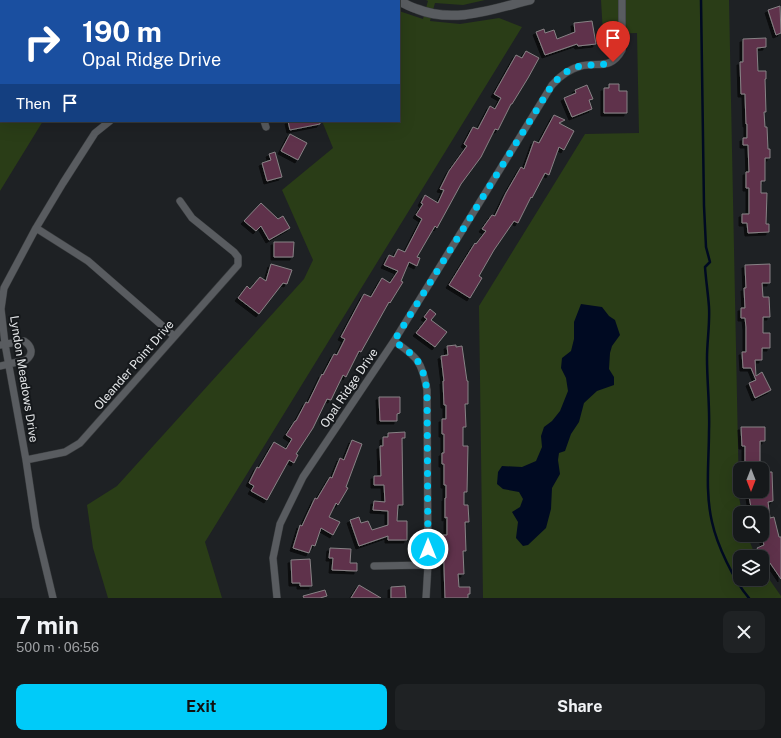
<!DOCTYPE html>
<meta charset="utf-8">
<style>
:root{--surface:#16191b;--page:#1f2224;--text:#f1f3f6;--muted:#9ea0a3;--line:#35383a;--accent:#00cbf9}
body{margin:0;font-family:"Public Sans",sans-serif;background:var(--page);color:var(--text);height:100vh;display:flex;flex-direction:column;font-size:15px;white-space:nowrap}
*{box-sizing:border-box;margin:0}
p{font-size:13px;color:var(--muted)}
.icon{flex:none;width:22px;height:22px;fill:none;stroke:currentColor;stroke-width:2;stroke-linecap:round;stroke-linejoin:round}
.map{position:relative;height:598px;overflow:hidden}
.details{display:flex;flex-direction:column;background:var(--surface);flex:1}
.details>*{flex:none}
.banner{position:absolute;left:0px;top:0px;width:400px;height:122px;box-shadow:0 4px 16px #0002,0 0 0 1px var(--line);background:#1a4fa0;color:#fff;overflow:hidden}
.needle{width:26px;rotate:180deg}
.fabs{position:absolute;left:733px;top:462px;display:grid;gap:8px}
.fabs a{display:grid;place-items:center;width:36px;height:36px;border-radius:8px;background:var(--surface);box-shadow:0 4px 16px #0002,0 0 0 1px var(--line);font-size:20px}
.pin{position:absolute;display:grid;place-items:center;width:34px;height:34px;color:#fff;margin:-41px -17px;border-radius:50% 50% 50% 0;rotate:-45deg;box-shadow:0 0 4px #0007}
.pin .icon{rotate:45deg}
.me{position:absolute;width:44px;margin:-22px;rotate:0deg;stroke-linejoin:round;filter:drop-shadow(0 0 3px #0008)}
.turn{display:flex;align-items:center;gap:14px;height:84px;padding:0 16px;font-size:18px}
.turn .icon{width:52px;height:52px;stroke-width:2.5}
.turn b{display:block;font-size:28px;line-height:34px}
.then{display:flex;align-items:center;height:38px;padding:0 16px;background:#0003;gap:8px;font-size:15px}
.round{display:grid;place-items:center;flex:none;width:42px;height:42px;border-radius:8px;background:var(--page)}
.overview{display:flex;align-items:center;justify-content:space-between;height:68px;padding:0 16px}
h1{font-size:24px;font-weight:700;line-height:30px}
.cta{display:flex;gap:8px;margin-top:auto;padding:8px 16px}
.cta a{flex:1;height:46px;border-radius:8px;background:var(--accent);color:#111;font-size:16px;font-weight:700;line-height:46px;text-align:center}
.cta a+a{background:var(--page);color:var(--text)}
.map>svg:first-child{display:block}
.green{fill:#2a3d17}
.water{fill:#000a22}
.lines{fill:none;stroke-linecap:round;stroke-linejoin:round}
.stream{stroke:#000a22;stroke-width:2.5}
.building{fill:#5f324b;stroke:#878285;filter:url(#shadow)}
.minor-casing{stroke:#383b3d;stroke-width:8}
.tertiary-casing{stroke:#383b3d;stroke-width:10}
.minor{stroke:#595c60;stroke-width:7}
.tertiary{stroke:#595c60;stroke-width:9}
.route{stroke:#00cbf9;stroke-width:7;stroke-dasharray:0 12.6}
.labels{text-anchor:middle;stroke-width:4;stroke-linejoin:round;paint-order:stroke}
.street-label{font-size:12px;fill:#e4e6e8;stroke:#15181b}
</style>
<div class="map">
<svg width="781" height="598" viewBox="0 0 781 598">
<defs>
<filter id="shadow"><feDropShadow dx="-3" dy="3" stdDeviation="0" flood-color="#0009"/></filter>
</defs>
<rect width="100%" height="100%" fill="#1e2124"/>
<path class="green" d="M0,0H385L386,1H1V121H43L0,191Z
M426,0H485L463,5L435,3L430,21L460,24L499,18L522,27L205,542L222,598H108L93,548L87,505L117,486L304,279L313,260L282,190L333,148L322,121H399V11L423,19L428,1Z
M601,0H729L739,497L742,513H740V535H747L756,557H740V579H762V569L781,596V598H483L479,306L585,134L639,133L637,33L603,34Z"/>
<path class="water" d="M581,304L602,307L609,316L615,320L620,335L612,346L610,353L609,369L614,377V385L597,391L584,403L579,422L571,434L565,451L559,453L558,460L560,474L552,488L551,509L546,528L528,545L523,546L516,538L518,522L512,512L520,507L523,499L519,492L503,489L497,484L498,472L502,466L522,467L536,461L542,447L541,436L544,427L552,421L560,411L568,391L566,378L561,368L562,358L571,351L574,339V322Z"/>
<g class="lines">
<path class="stream" d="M701,0L704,206L706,247L710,262L705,267C706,281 708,293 709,307C710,324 707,341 707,358C707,383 710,407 709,431C709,461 705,492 712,522C717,545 734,581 749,598"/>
</g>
<path class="building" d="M780,6L781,33L776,35L768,10Z
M592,21L596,44L578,46L577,44L545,55L536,32L544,29L545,33L554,30L557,39L575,32L574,23Z
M766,38V47L757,48L758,71H766V79H765L766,112H764L765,127H767L768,149H770V158H765V181H761V193H767L766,224H769V232L748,233L747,223H742V214H749V188H746V172H749L748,145H743V138H747V124H746L745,94H741L740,62H743V39Z
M526,51L539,58L528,78L512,104H511L498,130L495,129L481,157L461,184L437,228L435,226L417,257L420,258L417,266L409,262L401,281L403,282L390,303L389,302L361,352L359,351L346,377L343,375L331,400L327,399L313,428L296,454L298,455L294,463L289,460L267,500L251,491L254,486L249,483L257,467L259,468L274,442L286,449L292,439L286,435L295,421H296L306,402L308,403L322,374L323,375L334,354L337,355L345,339L341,337L364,294L371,297L382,278L390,283L398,271L384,265L389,255L394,257L398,249L405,252L422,219L416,215L423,204L421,203L425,195L438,203L444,190L440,189L449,171L467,146L464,144L473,127L478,129L490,106L495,109L501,98L494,94L516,55L522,58Z
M609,84H619V91H627V113H604V88H609Z
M587,85L593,99L589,100L592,109L572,117L564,98L576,93L575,90Z
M554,115L565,120L559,123L574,131L564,150L559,147L549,175L545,173L532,198L531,197L518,223L514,221L494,250L479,276L482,278L470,298L449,285L475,243L476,244L486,231L482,229L492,215L495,216L506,193L521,167L524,169L534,141L539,143Z
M288,121H320V124L290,130Z
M290,134L307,143L298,160L281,151Z
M275,152L282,177L267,181L262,163L271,160L269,154Z
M261,203L278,219L283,216L290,228L269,240L261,226L256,231L244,221Z
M274,242H294L293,257H274Z
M271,264L292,270L287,284L283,283L259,314L238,298L247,286L250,289L260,277L266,281Z
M770,264V283H762L763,297H769L770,317H763V333H770V348H762V360H755L756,376L762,372L771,390L755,398L749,383L756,380L751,368H743L742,352H746V327L745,318H741V308H745L744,288H746L745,265Z
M430,309L436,314L431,320L447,332L435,347L416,333L427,319L424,317Z
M456,345V347L462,346L467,381H468V404H465L466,427H463V446H468L467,492H464V505H468L469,522H465L466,551H463L464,574H458L459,587H470V594H468V598H445L443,535H447V517L445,518V498H446V485H444V464H442V453H444V434H442V419H446V405H444L443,381H444L441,356L448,355L447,346Z
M379,397H400V413L397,414V421H380Z
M741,427H765V441H760V468H745V446H742Z
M405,432V438H402L403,505H398L397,521H407V540H388V536L359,546L350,520L359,517L361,523L368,521L372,530L388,525V511L373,510L374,501L385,502L384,485H374V476H381L380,446H383V437H388V433Z
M352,440L362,444L346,487L348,488L338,505L336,503L329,517L340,522L333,535L321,528L315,546L312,545L309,553L293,548L300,525L302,526L315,498L317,499L330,477L332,478L340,458L344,460Z
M762,472H772L773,501L768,502L770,518L774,517L779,537H781V579L770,563L767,564L764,557L762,558L757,548L764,545L762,536V513H752L749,496L762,494Z
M330,548L351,549L350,563H357V571L332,570L333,558H329Z
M310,559L312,586H300V583H292L291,560Z
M359,585L381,598H351Z
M405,586L406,598H391V587Z
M325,590L327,596L320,598H304L303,596Z"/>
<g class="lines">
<g class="minor-casing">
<path id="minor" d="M264,121L266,127
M36,228L88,261L174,336
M394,341C417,357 422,361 427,390L428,565L426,598
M0,345L24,341C32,346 34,354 26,360L0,366
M26,460L65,452L80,443L238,265V257L234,252L192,218L180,201
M374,566L428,565
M53,598L36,527L26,460L5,344L1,309L4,288L36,228L63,183L95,133L110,121
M277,598L273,558L280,524L303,477L394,341L552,85C560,76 569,69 581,66C599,62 611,70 622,50V0"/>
</g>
<g class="tertiary-casing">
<path id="tertiary" d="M397,0C404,3 410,7 417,9C454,24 493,9 530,0"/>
</g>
<use href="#minor" class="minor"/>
<use href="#tertiary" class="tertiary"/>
</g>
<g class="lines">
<path class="route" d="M428,549L427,390C422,361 417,357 394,341L552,85C560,76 569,68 581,66C592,64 602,66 613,62"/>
</g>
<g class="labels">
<g class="street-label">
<text transform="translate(134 365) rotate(-49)" y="4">Oleander Point Drive</text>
<text transform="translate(24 379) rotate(81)" y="4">Lyndon Meadows Drive</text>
<text transform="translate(349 388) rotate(-56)" y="4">Opal Ridge Drive</text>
</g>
</g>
</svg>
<div class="fabs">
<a><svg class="needle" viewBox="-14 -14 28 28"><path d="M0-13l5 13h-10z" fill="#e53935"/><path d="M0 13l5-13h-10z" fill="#9ea0a3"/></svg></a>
<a><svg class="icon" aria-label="search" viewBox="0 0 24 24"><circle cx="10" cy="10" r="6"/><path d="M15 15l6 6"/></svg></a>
<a><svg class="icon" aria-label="layers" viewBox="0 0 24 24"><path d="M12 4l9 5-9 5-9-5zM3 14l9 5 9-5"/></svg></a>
</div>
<div class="pin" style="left:613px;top:62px;background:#d93025"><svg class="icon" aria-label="arrive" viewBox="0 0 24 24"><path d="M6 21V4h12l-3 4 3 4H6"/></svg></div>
<svg class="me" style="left:428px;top:549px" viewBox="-20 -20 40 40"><circle r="17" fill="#00cbf9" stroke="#fff" stroke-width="3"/><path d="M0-11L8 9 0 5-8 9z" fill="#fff"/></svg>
<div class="banner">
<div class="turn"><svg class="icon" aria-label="right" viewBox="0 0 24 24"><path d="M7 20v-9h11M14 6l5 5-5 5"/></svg><div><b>190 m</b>Opal Ridge Drive</div></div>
<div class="then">Then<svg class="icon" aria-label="arrive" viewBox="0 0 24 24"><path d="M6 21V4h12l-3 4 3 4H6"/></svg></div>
</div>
</div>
<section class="details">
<div class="overview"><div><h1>7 min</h1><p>500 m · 06:56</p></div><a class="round"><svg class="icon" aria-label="close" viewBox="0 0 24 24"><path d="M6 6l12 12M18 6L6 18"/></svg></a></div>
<div class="cta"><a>Exit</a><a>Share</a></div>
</section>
